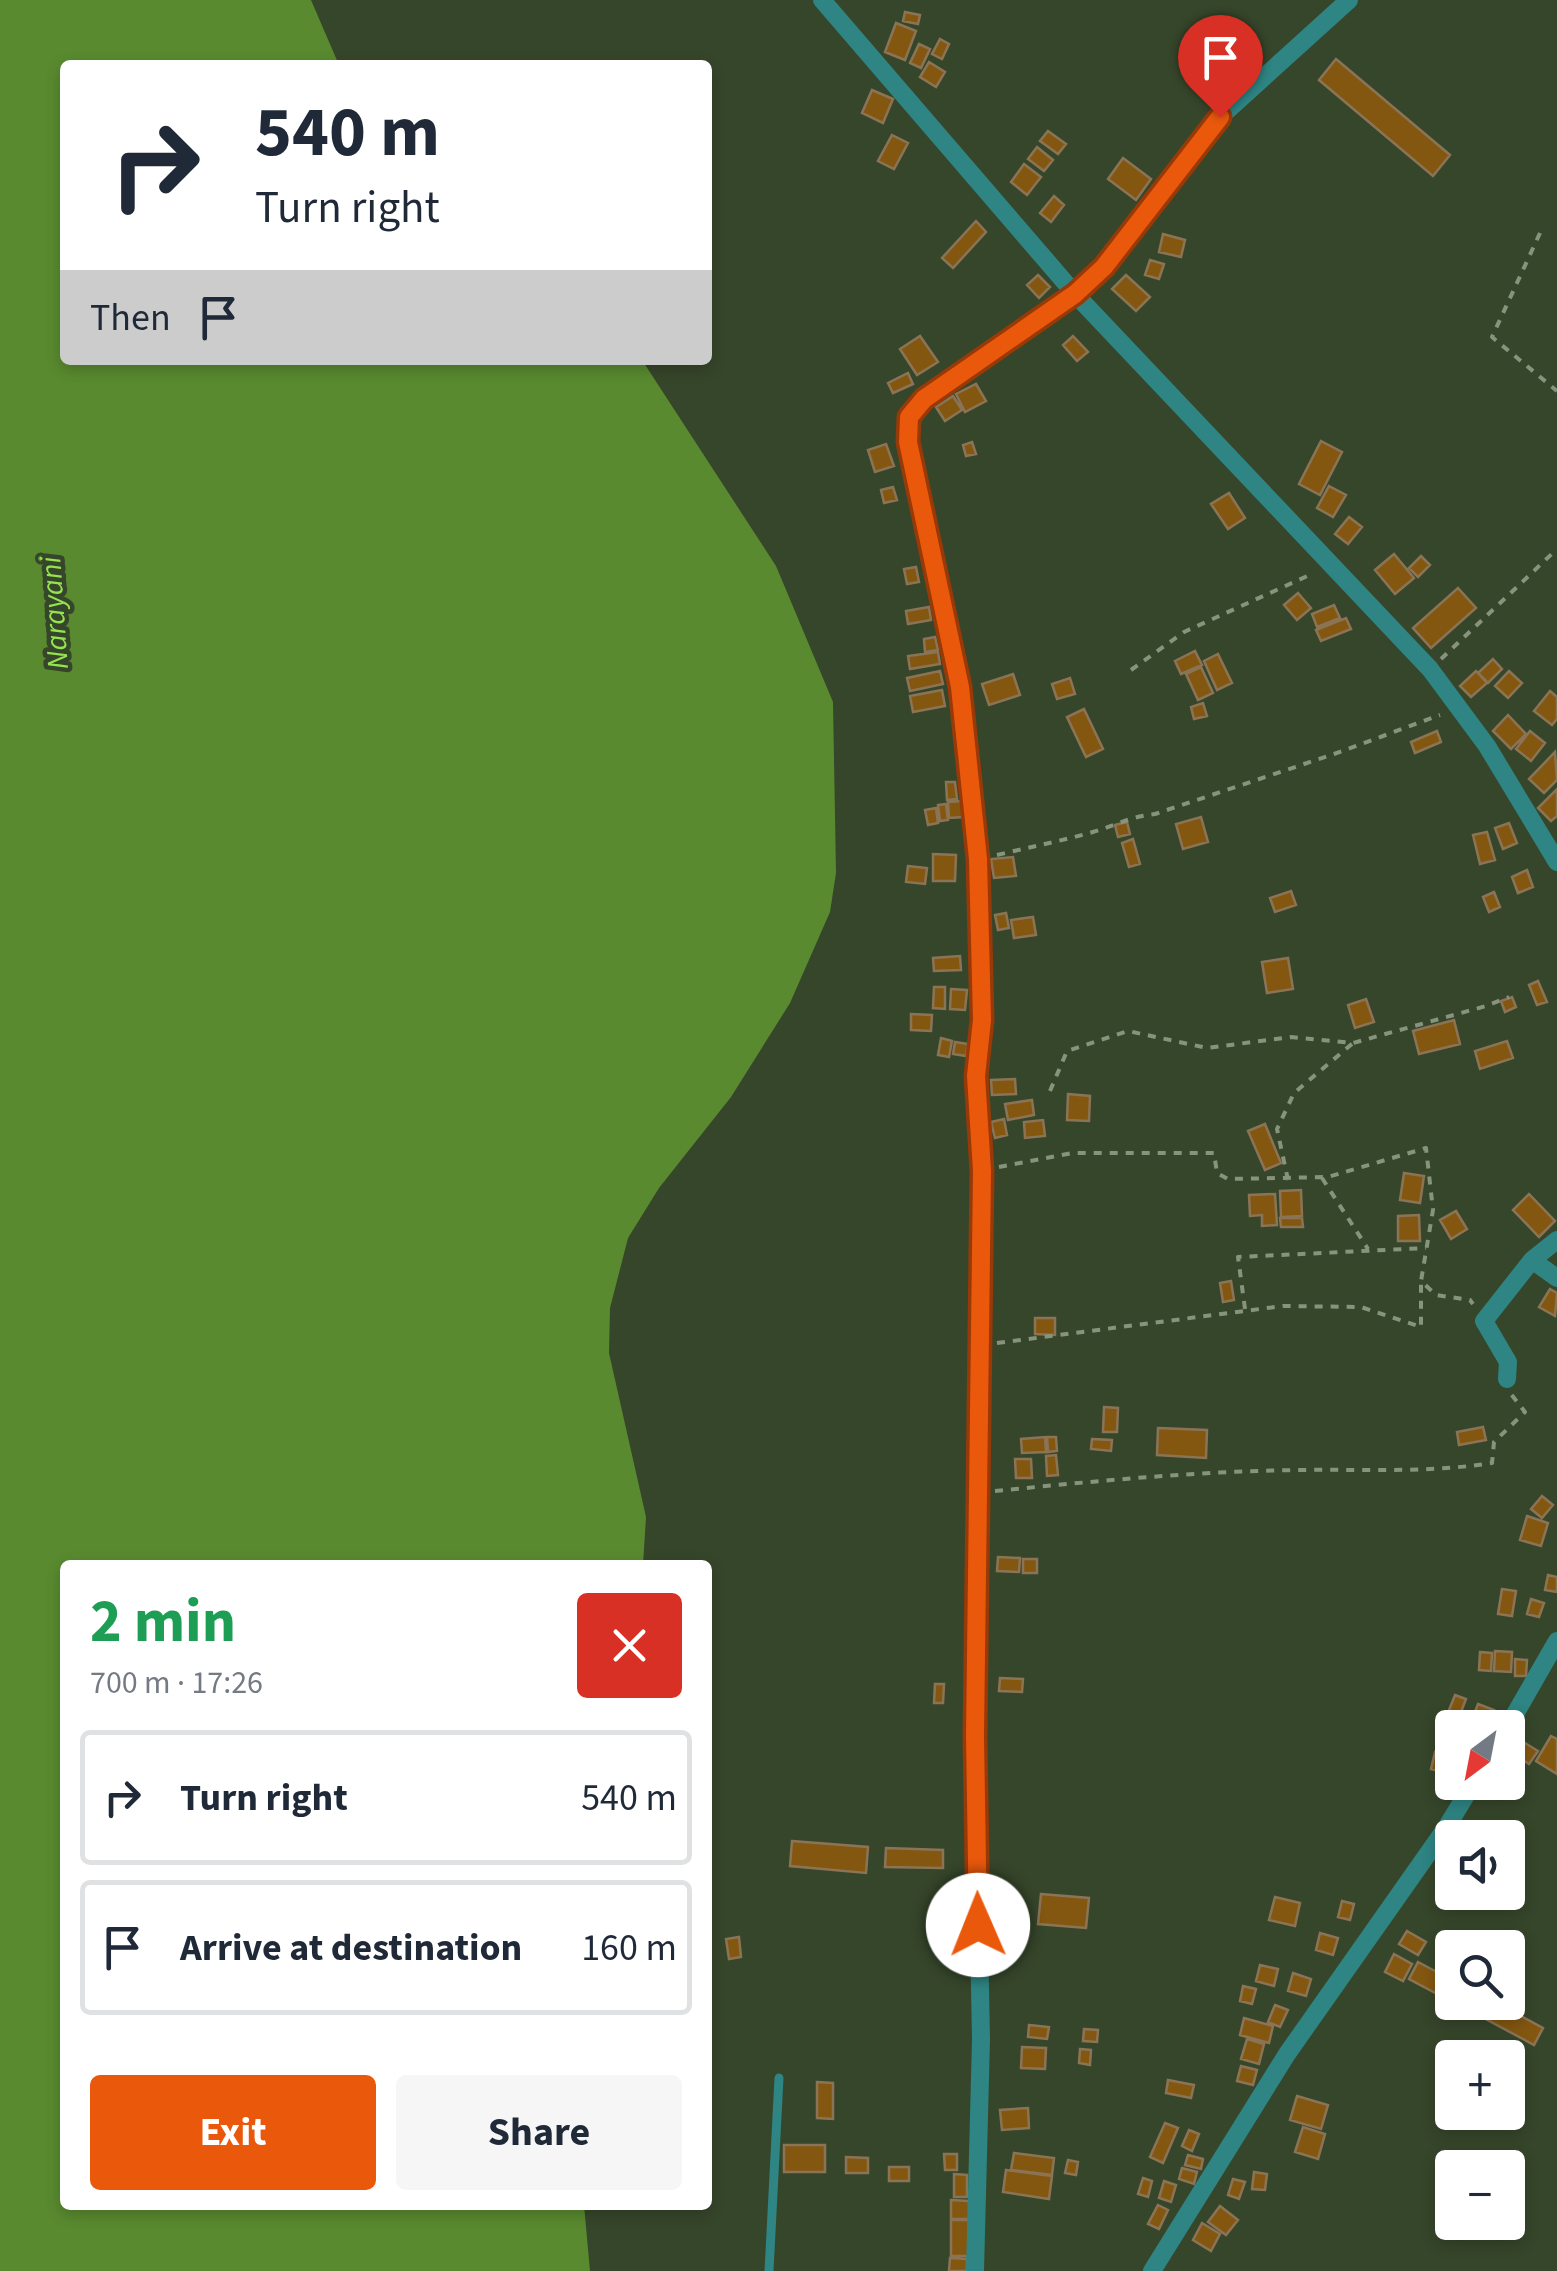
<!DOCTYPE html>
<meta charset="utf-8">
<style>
:root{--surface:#fff;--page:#f6f6f7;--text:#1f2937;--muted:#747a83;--line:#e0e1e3;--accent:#ea580c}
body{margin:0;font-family:"Source Sans 3",sans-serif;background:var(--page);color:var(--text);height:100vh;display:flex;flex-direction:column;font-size:38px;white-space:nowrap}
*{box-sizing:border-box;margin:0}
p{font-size:32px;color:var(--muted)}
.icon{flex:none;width:55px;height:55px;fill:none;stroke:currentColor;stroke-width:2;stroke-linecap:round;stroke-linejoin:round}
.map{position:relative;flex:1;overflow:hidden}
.panel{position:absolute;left:60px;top:1560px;width:652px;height:650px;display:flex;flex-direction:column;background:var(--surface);border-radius:10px;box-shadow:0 5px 15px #0003}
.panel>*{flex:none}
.top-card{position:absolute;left:60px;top:60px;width:652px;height:305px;border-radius:10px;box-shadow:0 5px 15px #0003;background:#fff;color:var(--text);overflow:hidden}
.needle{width:65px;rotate:212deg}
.fabs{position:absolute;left:1435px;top:1710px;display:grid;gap:20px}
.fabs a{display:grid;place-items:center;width:90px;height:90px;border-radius:10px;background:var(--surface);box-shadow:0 5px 15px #0003;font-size:50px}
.pin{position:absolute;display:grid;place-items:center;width:85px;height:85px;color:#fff;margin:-102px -42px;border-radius:50% 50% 50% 0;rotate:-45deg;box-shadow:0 0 10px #0007}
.pin .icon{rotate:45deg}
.me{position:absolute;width:110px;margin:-55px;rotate:359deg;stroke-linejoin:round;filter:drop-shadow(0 0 8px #0008)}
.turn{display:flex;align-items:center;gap:35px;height:210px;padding:0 30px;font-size:45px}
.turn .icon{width:130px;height:130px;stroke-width:2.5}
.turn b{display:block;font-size:70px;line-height:85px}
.then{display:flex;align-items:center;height:95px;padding:0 30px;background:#0003;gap:20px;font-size:38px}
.round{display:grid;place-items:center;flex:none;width:105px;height:105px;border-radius:10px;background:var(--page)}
.summary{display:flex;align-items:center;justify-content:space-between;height:170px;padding:0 30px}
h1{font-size:60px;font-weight:700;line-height:75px;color:#1e9e55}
.primary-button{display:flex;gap:20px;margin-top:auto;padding:20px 30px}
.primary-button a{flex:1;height:115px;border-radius:10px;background:var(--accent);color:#fff;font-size:40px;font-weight:700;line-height:115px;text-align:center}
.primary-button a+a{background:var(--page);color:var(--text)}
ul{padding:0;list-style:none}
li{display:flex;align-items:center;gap:30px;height:135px;margin:0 20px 15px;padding:0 10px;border:5px solid var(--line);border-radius:10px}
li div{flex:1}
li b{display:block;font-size:38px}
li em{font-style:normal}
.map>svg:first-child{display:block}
.water{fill:#598a2f}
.building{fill:#835710;stroke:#8b7456;stroke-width:2.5}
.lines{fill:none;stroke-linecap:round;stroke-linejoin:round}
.path{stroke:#87947d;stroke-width:4;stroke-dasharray:8 8;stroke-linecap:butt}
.lane{stroke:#2e8583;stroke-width:9}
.street{stroke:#2e8583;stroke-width:18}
.route-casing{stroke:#983908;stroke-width:25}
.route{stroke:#ea580c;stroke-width:18}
.labels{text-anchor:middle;stroke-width:9;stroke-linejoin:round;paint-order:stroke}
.water-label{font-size:30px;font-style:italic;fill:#95e34f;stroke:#36462a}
</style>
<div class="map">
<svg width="1557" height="2271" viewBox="0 0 1557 2271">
<rect width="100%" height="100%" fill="#36462a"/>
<path class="water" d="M0,0H311L339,65H65V360H642L776,566L833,702L836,873L830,912L790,1003L731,1097L659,1188L628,1238L610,1308L609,1353L646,1517L643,1565H65V2205H584L590,2271H0Z"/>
<path class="building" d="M905,12L920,15L918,24L903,21Z
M896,23L916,31L905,60L885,52Z
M940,39L949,44L942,59L932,54Z
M919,44L930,49L921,68L910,63Z
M1336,59L1450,155L1433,176L1319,80Z
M929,62L945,72L936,87L920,77Z
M872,90L893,99L883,123L862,113Z
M1048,131L1066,144L1058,154L1040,141Z
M892,135L908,143L894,169L878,161Z
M1037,147L1053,160L1044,171L1028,159Z
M1123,158L1151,179L1136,200L1108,179Z
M1024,164L1041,177L1027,195L1011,182Z
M1054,196L1064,205L1051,222L1040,213Z
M976,221L986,232L953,268L942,258Z
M1163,234L1185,240L1181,257L1159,252Z
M1150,260L1164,264L1159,279L1145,275Z
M1038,275L1050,287L1039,298L1027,285Z
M1126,275L1150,297L1136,311L1112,289Z
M920,336L938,362L917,375L900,349Z
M1073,336L1088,352L1077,361L1063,345Z
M908,373L913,384L893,393L888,383Z
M976,384L986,401L965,412L956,394Z
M953,396L962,410L945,421L936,407Z
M1321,441L1342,452L1320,495L1299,484Z
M972,442L976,454L966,456L963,445Z
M886,444L894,466L875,472L868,450Z
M1329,486L1346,495L1333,517L1317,508Z
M893,487L897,500L884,503L881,490Z
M1229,493L1245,518L1228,529L1211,504Z
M1349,517L1362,527L1348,544L1335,534Z
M1394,554L1414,578L1395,594L1375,570Z
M1421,556L1430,565L1418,577L1409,568Z
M916,567L919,582L907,584L904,569Z
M1458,588L1476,608L1431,648L1413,628Z
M1298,593L1311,608L1297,620L1284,605Z
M1334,605L1340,618L1317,627L1312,614Z
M929,607L931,620L908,624L906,611Z
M1346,618L1351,629L1321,641L1316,630Z
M935,637L938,650L925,652L924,639Z
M1195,651L1202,665L1181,674L1175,661Z
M938,652L940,664L910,669L908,656Z
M1218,654L1232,683L1217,690L1204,661Z
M1493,659L1502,669L1488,683L1478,673Z
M1201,667L1213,693L1198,700L1186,674Z
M940,671L943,684L910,691L907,678Z
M1476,671L1487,683L1471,697L1460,686Z
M1509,671L1522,683L1508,698L1495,686Z
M1013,674L1020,695L989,705L982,684Z
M1070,678L1075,694L1057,699L1052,684Z
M942,690L945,706L913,712L910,696Z
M1550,691L1557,697V719L1552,725L1534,711Z
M1203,703L1207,716L1194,719L1191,707Z
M1084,709L1103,749L1086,757L1067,717Z
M1508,715L1526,734L1511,749L1493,731Z
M1437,731L1441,742L1415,753L1411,742Z
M1530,731L1545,743L1531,761L1516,749Z
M1555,752L1557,780L1544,793L1529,779Z
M946,782H955L957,799L947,800Z
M1557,789V816L1551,821L1538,808Z
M962,801L964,817L949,818L948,802Z
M946,804L948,820L940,821L938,805Z
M936,808L938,823L928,825L925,810Z
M1201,817L1208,842L1183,849L1176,824Z
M1127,822L1130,834L1118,837L1115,825Z
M1509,823L1517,843L1503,849L1495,828Z
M1487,832L1495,860L1480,864L1473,835Z
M1133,839L1140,864L1129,867L1122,843Z
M933,854L956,855L955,881H933Z
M1013,857L1016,876L994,878L991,859Z
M908,866L927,868L925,884L906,882Z
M1527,870L1533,887L1518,893L1512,877Z
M1291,891L1296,905L1275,912L1270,898Z
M1494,892L1500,907L1489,912L1483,897Z
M1006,913L1009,928L998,930L995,915Z
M1033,917L1036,935L1014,938L1011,920Z
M960,956L961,970L934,971L933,958Z
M1288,958L1293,989L1267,993L1262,962Z
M1538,981L1547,1002L1537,1005L1529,985Z
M934,987H945V1009L933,1008Z
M951,989L967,990L965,1010L950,1009Z
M1512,997L1516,1007L1505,1012L1501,1001Z
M1366,999L1374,1022L1355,1028L1348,1005Z
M911,1014L932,1015L931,1031L911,1030Z
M1454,1020L1460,1044L1419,1054L1413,1031Z
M941,1038L952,1041L949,1057L938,1055Z
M1507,1041L1513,1058L1480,1069L1475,1051Z
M955,1042L968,1044L966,1056L953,1054Z
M1015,1079L1016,1094L992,1095L991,1080Z
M1068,1094L1090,1096L1089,1121L1067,1120Z
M1032,1100L1034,1115L1008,1120L1005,1104Z
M1004,1119L1007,1135L995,1138L991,1122Z
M1043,1120L1045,1136L1025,1138L1024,1122Z
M1265,1124L1281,1163L1265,1170L1248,1131Z
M1404,1173L1424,1176L1420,1203L1400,1200Z
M1301,1190L1302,1216L1281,1217L1280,1191Z
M1275,1194L1277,1225L1262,1226V1215L1250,1216L1249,1195Z
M1529,1194L1555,1221L1539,1237L1513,1210Z
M1456,1211L1467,1229L1451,1239L1440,1220Z
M1419,1215L1420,1241H1398V1216Z
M1280,1218H1302L1303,1227H1281Z
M1231,1281L1234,1300L1223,1302L1220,1283Z
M1550,1289L1557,1293L1555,1316L1539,1307Z
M1035,1318H1055V1335L1035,1334Z
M1104,1407L1118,1408L1117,1432H1103Z
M1483,1427L1486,1440L1459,1445L1457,1432Z
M1158,1428L1207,1430L1206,1458L1157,1455Z
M1045,1437L1046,1452L1022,1453L1021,1439Z
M1047,1437H1056L1057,1451L1048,1452Z
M1092,1439L1112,1440L1111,1451L1091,1449Z
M1056,1455L1058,1475L1047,1476L1046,1456Z
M1015,1459H1031L1032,1478H1016Z
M1542,1496L1553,1505L1542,1518L1531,1509Z
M1527,1516L1548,1523L1541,1546L1520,1540Z
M998,1557L1020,1558L1019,1572L997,1571Z
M1023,1559H1037V1573H1023Z
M1548,1575L1557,1577V1592L1545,1590Z
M1502,1589L1516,1591L1512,1616L1498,1614Z
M1531,1599L1544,1603L1539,1617L1527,1614Z
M1495,1651L1512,1652L1511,1672L1494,1671Z
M1480,1652L1492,1653L1491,1671L1479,1670Z
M1515,1659L1527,1660L1526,1676H1515Z
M1000,1678L1023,1679L1022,1692L999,1691Z
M935,1684H944L943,1703H934Z
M1455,1695L1466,1699L1458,1720L1447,1715Z
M1478,1704L1494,1710L1488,1728L1471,1722Z
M1551,1736L1557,1739V1774L1536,1761Z
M1525,1743L1538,1751L1529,1764L1517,1756Z
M1435,1752L1452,1757V1774L1431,1769Z
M792,1841L868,1847L866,1873L790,1866Z
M886,1848L943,1850V1868L885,1867Z
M1041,1894L1089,1898L1086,1928L1038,1924Z
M1275,1897L1300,1903L1295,1926L1269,1920Z
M1342,1901L1354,1904L1350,1920L1338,1917Z
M1407,1931L1426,1942L1418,1955L1399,1944Z
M1320,1933L1338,1938L1333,1955L1316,1950Z
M739,1937L741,1957L729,1959L726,1939Z
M1394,1954L1412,1964L1403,1981L1385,1972Z
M1418,1962L1452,1980V2002L1409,1979Z
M1260,1965L1278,1969L1274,1986L1256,1981Z
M1293,1973L1311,1979L1306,1996L1288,1991Z
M1243,1986L1256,1989L1252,2004L1240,2001Z
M1454,2002H1495L1543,2028L1534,2045Z
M1275,2005L1288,2010L1280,2027L1268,2022Z
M1244,2018L1273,2026L1269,2043L1240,2035Z
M1029,2025L1049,2027L1047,2039L1028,2037Z
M1084,2029L1098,2030L1097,2042L1083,2041Z
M1247,2039L1264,2044L1259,2064L1241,2059Z
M1022,2047L1046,2048L1045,2069L1021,2068Z
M1080,2049L1091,2050L1090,2065L1079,2063Z
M1241,2066L1257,2070L1253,2085L1237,2081Z
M1168,2080L1194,2085L1191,2098L1166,2093Z
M817,2082L833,2083V2119L817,2118Z
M1297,2096L1328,2105L1321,2129L1290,2120Z
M1028,2108L1029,2128L1002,2130L1000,2110Z
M1165,2123L1178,2128L1163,2163L1150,2157Z
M1303,2127L1325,2134L1318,2159L1295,2152Z
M1189,2130L1199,2134L1192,2151L1182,2146Z
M784,2145H825V2172H784Z
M1014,2153L1054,2158L1052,2175L1011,2170Z
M944,2154H957V2170H945Z
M1188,2155L1203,2159L1201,2169L1185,2165Z
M846,2157L868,2158V2173H846Z
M1068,2160L1078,2162L1076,2175L1065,2173Z
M889,2167H909V2181H889Z
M1182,2168L1197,2172L1194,2184L1179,2179Z
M1006,2170L1052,2176L1049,2199L1003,2192Z
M1254,2172L1267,2174L1265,2190L1252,2189Z
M954,2174L967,2175V2197H954Z
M1143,2178L1152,2181L1148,2197L1138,2194Z
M1233,2179L1245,2182L1239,2199L1228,2195Z
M1164,2181L1176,2185L1171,2202L1159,2198Z
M951,2200L969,2201V2219H951Z
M1158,2205L1168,2210L1159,2229L1148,2224Z
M1220,2206L1238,2220L1226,2235L1208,2222Z
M951,2220H969L968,2256H951Z
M1202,2223L1220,2234L1211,2251L1193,2240Z
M950,2258L967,2259V2271H949Z"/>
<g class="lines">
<path class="path" d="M1540,233L1492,337L1557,391
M1441,659L1557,549
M1131,670L1184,632L1314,573
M997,855C1030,847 1061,841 1093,832C1117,825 1128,817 1155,814L1334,754L1440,715
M1050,1091L1067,1051L1128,1031L1207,1048L1291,1037L1353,1043L1486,1006L1509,997
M999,1167L1072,1153H1214L1217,1173L1228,1179L1328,1177L1426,1148L1433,1210L1421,1281L1436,1295L1470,1300L1473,1304
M1322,1178L1368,1249
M1288,1180L1277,1129L1294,1093L1353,1043
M1245,1309L1238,1257L1426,1248
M997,1343L1283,1306L1361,1307L1421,1327V1281
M995,1491C1097,1481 1199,1471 1301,1470C1365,1469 1429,1473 1492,1463L1494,1442L1525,1412L1511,1394"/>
<path class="lane" d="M769,2271L779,2078"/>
<path class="street" d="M822,0L1075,294L1430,669L1487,746L1557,862
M1532,1260L1557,1240
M1507,1379L1508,1362L1484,1321L1532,1260L1557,1278
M1507,1728L1557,1641
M975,2271L981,2039L975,1736L982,1171L976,1076L982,1020V937L978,850L960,687L907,442L909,417L924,399L1075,294L1104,267L1220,117L1349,0
M1152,2271L1287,2054L1446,1828L1474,1782"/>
</g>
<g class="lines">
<g class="route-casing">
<path id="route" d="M978,1925L975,1736L982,1171L976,1076L982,1020L978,859L960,687L908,442L909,417L924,399L1075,294L1104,267L1220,117"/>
</g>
<use href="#route" class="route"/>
</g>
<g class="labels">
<g class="water-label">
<text transform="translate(54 613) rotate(-94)" y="10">Narayani</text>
</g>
</g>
</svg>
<div class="fabs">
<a><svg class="needle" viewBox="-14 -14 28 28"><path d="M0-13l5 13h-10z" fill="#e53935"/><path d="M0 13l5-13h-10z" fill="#747a83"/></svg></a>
<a><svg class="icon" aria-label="sound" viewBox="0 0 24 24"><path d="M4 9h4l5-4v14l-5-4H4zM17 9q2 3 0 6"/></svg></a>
<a><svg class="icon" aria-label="search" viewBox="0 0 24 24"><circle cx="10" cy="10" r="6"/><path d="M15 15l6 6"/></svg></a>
<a>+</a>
<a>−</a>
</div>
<div class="pin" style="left:1220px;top:117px;background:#d93025"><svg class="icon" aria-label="arrive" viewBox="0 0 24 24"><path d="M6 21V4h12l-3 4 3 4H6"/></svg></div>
<svg class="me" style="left:978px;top:1925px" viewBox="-20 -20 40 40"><circle r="19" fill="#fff"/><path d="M0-13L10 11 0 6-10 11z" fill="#ea580c"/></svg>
<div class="top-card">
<div class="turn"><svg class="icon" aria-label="right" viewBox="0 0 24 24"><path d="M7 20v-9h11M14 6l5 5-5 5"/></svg><div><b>540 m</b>Turn right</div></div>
<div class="then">Then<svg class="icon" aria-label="arrive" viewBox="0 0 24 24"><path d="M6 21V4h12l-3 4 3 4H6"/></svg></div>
</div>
<section class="panel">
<div class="summary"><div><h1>2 min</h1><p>700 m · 17:26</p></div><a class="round" style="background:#d93025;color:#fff"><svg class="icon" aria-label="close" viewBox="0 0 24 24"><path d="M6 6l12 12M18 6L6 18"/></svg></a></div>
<ul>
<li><svg class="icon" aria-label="right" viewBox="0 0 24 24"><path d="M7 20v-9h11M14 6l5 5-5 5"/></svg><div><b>Turn right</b></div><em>540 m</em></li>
<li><svg class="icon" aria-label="arrive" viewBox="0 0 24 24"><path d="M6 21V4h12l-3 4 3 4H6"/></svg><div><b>Arrive at destination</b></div><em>160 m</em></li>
</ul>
<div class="primary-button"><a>Exit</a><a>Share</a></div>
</section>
</div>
